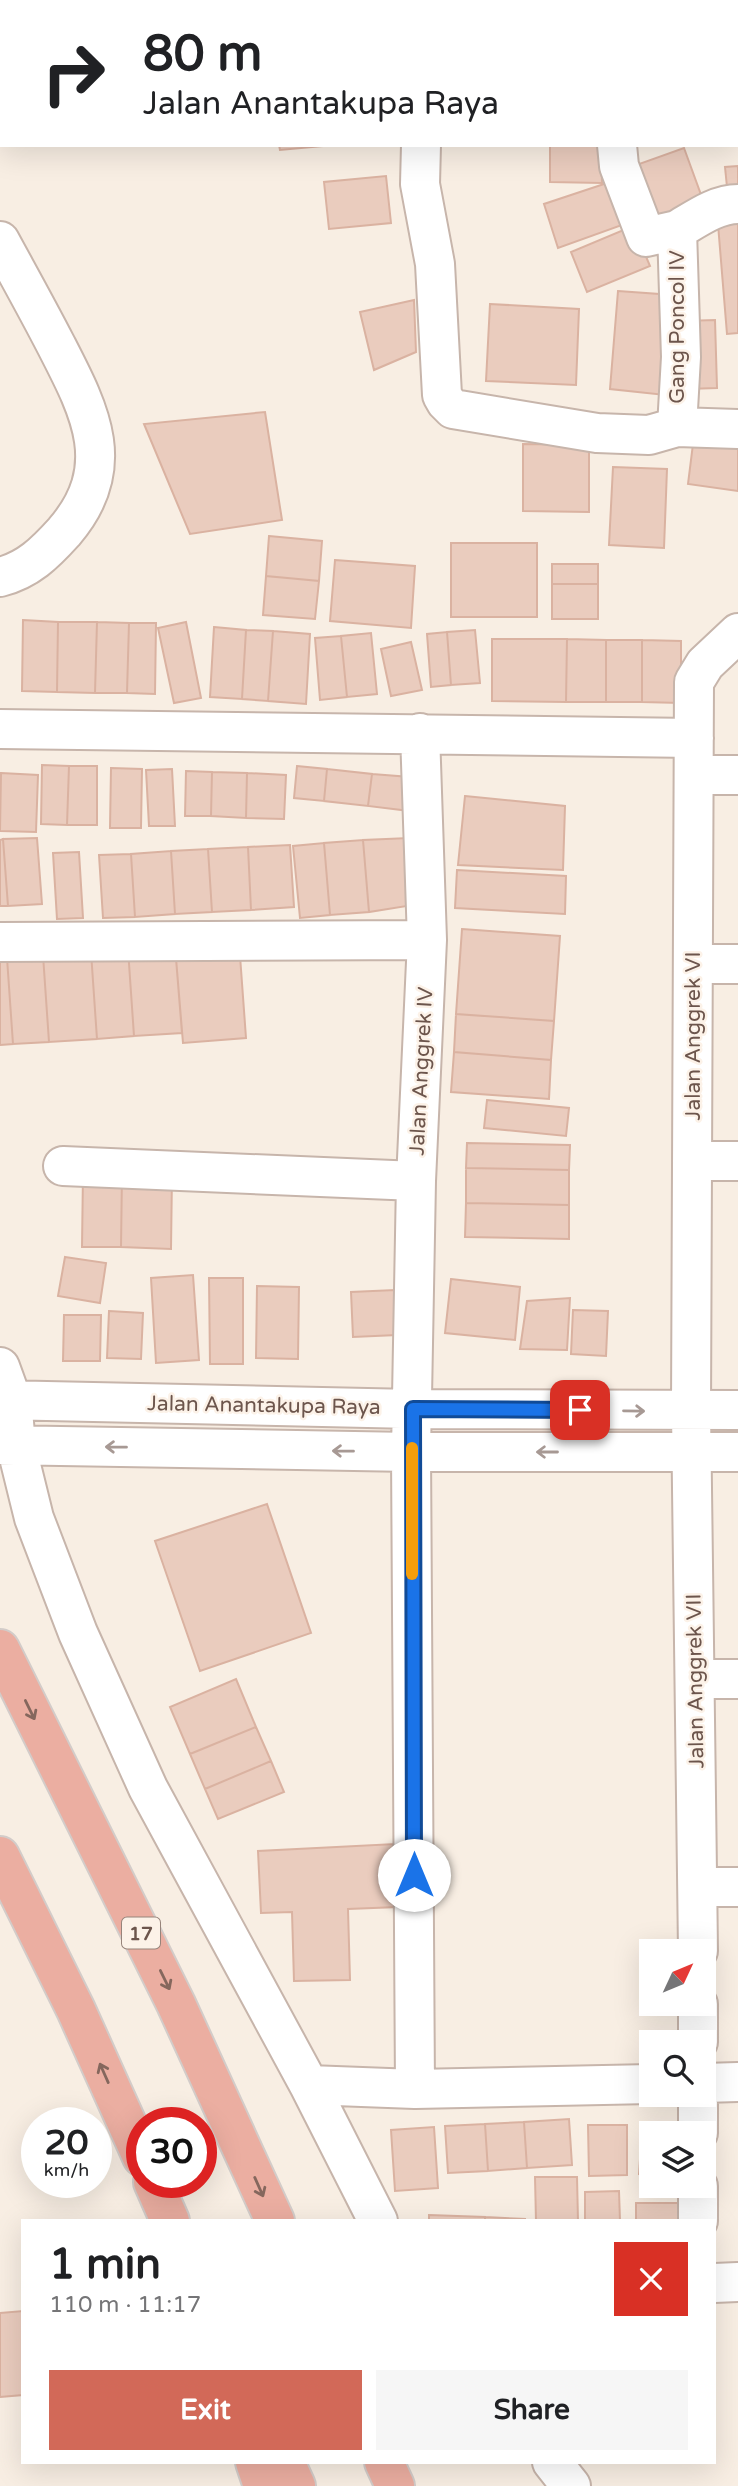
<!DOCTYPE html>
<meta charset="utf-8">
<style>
:root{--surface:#fff;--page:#f6f6f6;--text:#202124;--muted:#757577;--accent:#d26958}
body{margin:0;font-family:"Varela Round",sans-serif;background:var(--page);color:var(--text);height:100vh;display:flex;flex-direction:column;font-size:26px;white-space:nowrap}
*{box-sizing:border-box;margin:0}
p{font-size:23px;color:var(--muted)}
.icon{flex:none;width:38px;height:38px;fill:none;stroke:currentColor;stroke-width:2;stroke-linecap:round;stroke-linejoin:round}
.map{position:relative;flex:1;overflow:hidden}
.details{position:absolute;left:21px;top:2219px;width:695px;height:245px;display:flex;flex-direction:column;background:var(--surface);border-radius:0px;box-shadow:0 7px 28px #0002}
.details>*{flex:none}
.guide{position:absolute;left:0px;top:0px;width:738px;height:147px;box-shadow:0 7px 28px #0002;background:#fff;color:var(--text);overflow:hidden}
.needle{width:46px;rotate:46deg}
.buttons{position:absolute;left:639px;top:1939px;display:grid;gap:14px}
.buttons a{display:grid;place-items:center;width:77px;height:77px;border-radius:0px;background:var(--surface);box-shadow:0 7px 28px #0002;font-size:35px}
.speed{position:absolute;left:21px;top:2107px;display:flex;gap:14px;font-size:35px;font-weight:700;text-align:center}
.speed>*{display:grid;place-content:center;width:91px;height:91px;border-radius:50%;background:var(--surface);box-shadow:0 7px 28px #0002;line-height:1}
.speed small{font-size:18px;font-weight:400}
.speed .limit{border:10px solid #d22;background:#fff;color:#111}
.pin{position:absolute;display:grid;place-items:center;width:60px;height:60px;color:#fff;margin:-30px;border-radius:14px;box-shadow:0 4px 10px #0006}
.me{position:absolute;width:77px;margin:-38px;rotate:0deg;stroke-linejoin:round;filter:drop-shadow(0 0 5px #0008)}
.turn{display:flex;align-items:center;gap:24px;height:147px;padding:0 28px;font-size:32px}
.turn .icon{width:91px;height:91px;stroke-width:2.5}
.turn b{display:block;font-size:49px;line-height:60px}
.round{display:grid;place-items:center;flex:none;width:74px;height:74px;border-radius:0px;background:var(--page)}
.overview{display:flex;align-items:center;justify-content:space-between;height:119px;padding:0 28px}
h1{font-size:42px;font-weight:700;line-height:52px}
.button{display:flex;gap:14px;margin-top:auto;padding:14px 28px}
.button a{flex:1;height:80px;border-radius:0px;background:var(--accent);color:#fff;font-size:28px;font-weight:700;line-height:80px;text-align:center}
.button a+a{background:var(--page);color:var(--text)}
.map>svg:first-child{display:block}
.building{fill:#eaccbe;stroke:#dab2a1;stroke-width:2}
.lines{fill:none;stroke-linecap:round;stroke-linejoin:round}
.street-casing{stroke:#c7b5ab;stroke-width:42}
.highway-casing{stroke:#d3ccc9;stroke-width:42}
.street{stroke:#fff;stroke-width:38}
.highway{stroke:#ebaea1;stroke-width:38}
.oneway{stroke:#a79994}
.oneway2{stroke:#85675d}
.route-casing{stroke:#114b97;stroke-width:18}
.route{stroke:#1a73e8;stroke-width:12}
.slow{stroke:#f59e0b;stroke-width:12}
.labels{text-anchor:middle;stroke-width:5;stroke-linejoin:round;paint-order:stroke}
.shield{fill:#fcf2e8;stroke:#97847b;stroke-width:2}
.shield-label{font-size:19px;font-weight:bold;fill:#6c554c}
.street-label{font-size:21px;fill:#6c554c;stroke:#fcf2e8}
</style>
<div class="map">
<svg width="738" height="2486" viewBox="0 0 738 2486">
<rect width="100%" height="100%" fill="#f8eee3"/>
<path class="building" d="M327,0H379V2H327Z
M511,0H565L566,2H512Z
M737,12H738V60H737Z
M279,145H334L280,150Z
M550,145H601L602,183L550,182Z
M684,148L704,203L658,219L639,164Z
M738,166V196L728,197L725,167Z
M386,176L391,223L329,229L324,182Z
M622,178L636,220L558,248L544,204Z
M738,210V333L727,334L717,212Z
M633,226L650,266L587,292L571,252Z
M618,291L673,295L665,395L610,389Z
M414,300L416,352L374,370L360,312Z
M490,304L579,309L576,385L486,381Z
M715,320L717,388L687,389L684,321Z
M265,412L282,520L190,534L144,424Z
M694,436L738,441V491L688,484Z
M523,444L589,445V512L523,511Z
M613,467L667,469L664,548L609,545Z
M269,536L322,541L319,581L266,576Z
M451,543H537V617H451Z
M335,560L415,566L411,628L330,621Z
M552,564H598V584H552Z
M266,576L319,581L315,619L263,615Z
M552,584H598V619H552Z
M23,620L58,622L57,692L22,691Z
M58,622H97L95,693L57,692Z
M97,622L129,623L127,693H95Z
M186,622L201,698L174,703L158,628Z
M129,623H156L155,694L127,693Z
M214,627L246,630L242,699L210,697Z
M246,630L273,631L268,701L242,699Z
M475,630L480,683L451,685L447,632Z
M273,631L310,634L306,704L268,701Z
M447,632L451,685L431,687L427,634Z
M371,633L377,694L347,697L341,636Z
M341,636L347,697L320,700L315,638Z
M492,639H567L566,702L492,701Z
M567,639L606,640V702H566Z
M606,640H642V702H606Z
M642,640L681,641V703L642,702Z
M411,642L422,690L391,696L381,649Z
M42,765L69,766L67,825L41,824Z
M69,766H97V825H67Z
M297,766L327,769L324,801L294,798Z
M111,768L142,769L141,828H110Z
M172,769L175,826H149L146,770Z
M327,769L372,774L368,806L324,801Z
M186,771L212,772L211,816H185Z
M212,772L247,773L246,818L211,816Z
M1,773L38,775L36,832L0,831Z
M247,773L286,775L284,819L246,818Z
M372,774L410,777V811L368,806Z
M465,796L565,806L563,870L458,865Z
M37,838L42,904L8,906L3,839Z
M409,838L407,906L369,912L363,840Z
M3,839L8,906H0V840Z
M363,840L369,912L330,915L324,843Z
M324,843L330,915L300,918L293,846Z
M290,845L294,907L251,910L248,847Z
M248,847L251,910L212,912L208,849Z
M208,849L212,912L175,914L171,851Z
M171,851L175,914L135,917L131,854Z
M79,852L83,918L57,919L53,853Z
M131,854L135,917L103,918L99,855Z
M457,870L566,876L565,914L455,908Z
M462,929L560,936L554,1021L456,1014Z
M239,942L246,1038L183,1043L175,946Z
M175,946L182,1033L134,1036L128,949Z
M128,949L134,1036L97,1039L91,952Z
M91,952L97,1039L49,1042L43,955Z
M43,955L49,1042L13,1044L7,958Z
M0,958H7L13,1044L0,1045Z
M456,1014L554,1021L551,1060L454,1052Z
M454,1052L551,1060L549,1099L451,1092Z
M487,1100L569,1108L566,1136L484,1128Z
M467,1143L570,1145L569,1170L466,1168Z
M466,1168L569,1170V1205L466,1203Z
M83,1173H122L121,1247H82Z
M122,1173L172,1174L171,1249L121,1247Z
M466,1203L569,1205V1239L465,1237Z
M65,1257L106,1263L100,1303L58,1296Z
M193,1275L199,1360L156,1363L151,1278Z
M209,1278H243V1364H210Z
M451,1279L520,1287L515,1340L445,1333Z
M257,1286L299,1287L298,1359L256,1358Z
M395,1290L397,1335L353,1337L351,1292Z
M570,1298L567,1350L520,1349L527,1301Z
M573,1310L608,1311L606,1356L571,1354Z
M109,1311L143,1313L141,1359L107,1358Z
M64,1315H101L100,1361H63Z
M267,1504L311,1633L200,1671L155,1541Z
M236,1679L256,1727L190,1754L170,1707Z
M256,1727L271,1761L205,1789L190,1754Z
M271,1761L284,1792L218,1819L205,1789Z
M395,1844L398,1907L348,1909L350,1980L294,1981L292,1912L261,1913L258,1851Z
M569,2119L572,2165L527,2168L524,2122Z
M524,2122L527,2168L488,2171L485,2124Z
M485,2124L488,2171L448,2173L445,2126Z
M588,2125H627V2175L589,2176Z
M434,2127L438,2188L395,2191L391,2130Z
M641,2144L651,2145V2175L639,2174Z
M535,2177H577L578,2221H536Z
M619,2191L620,2221H585V2192Z
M636,2203H685V2221H636Z
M429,2215L485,2217V2221H429Z
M485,2217L525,2219V2221H485Z
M23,2311V2395L0,2397V2313Z"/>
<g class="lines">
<g class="street-casing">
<path id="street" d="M425,0V2
M737,125H738
M421,145L420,184L435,264L442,395L446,402L453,409L597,433L649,435L677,427L738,429
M617,145L619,166L646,237L677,230L681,357L677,427
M677,230C696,219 716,204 738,204
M0,241C19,276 38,310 56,345C90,411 120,467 64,532C45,553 28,570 0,577
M0,729L694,738
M694,775H738
M0,942L427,940
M693,964H738
M692,1161H738
M63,1166L416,1181
M0,1367L12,1400L16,1445L34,1518L78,1633L148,1788L309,2085L378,2221
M0,1400L413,1409L738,1410
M0,1445L411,1452H738
M696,1679H738
M698,1887H738
M698,1951L691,1411L694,682L705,664L738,633
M698,2004V2042
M704,2083L738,2082
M309,2085L415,2089L651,2084
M415,2089L411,1452L416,1181L427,940L420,733
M698,2133V2095
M698,2221V2186
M714,2283L738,2282
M552,2462L571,2486"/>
</g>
<g class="highway-casing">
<path id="highway" d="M0,1649L176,2004L275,2221
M0,1856L76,2010L142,2157
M153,2182L170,2221
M255,2462L263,2486
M285,2462L296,2486
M384,2462L395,2486"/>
</g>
<use href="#street" class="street"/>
<use href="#highway" class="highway"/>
</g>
<defs><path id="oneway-shaft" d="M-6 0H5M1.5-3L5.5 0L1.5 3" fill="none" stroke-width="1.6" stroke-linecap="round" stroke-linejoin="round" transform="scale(1.75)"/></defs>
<g class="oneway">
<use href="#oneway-shaft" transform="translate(634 1411) rotate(1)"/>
<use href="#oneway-shaft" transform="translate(116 1447) rotate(-179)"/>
<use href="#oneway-shaft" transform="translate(343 1451) rotate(-179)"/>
<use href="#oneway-shaft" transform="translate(547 1452) rotate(-180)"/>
</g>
<g class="oneway2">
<use href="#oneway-shaft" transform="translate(30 1710) rotate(64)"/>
<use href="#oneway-shaft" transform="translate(165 1980) rotate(64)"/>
<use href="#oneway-shaft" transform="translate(104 2073) rotate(-114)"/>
<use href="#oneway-shaft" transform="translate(259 2187) rotate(66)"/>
</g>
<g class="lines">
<g class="route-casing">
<path id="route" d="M414,1875L413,1409L580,1410"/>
</g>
<use href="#route" class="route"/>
<path class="slow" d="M412,1448V1574"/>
</g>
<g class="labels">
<rect class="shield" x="122" y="1917.5" width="38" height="31" rx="5"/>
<g class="shield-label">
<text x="141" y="1940">17</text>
</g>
<g class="street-label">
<text transform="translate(677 327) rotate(-90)" y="7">Gang Poncol IV</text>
<text transform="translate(693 1036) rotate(-90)" y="7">Jalan Anggrek VI</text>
<text transform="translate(421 1071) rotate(-87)" y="7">Jalan Anggrek IV</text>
<text transform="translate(264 1405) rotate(1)" y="7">Jalan Anantakupa Raya</text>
<text transform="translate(695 1681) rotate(-91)" y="7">Jalan Anggrek VII</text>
</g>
</g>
</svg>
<div class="buttons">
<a><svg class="needle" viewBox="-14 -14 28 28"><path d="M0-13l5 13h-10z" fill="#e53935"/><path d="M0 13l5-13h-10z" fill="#757577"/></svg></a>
<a><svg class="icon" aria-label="search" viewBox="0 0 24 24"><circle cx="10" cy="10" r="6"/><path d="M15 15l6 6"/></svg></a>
<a><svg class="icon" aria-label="layers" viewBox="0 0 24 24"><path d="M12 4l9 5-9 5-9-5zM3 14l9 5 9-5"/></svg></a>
</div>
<div class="speed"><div>20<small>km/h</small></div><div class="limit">30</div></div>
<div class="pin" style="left:580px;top:1410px;background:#d93025"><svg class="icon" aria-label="arrive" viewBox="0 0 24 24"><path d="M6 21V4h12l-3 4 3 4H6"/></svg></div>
<svg class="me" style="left:414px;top:1875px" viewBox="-20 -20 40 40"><circle r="19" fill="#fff"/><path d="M0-13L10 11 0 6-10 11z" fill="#1a73e8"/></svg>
<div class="guide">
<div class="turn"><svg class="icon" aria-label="right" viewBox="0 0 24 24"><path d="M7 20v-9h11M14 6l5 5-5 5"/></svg><div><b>80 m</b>Jalan Anantakupa Raya</div></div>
</div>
<section class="details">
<div class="overview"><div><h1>1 min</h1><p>110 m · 11:17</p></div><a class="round" style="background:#d93025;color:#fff"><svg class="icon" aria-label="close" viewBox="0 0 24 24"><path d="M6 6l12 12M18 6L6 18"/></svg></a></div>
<div class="button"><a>Exit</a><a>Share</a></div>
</section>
</div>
